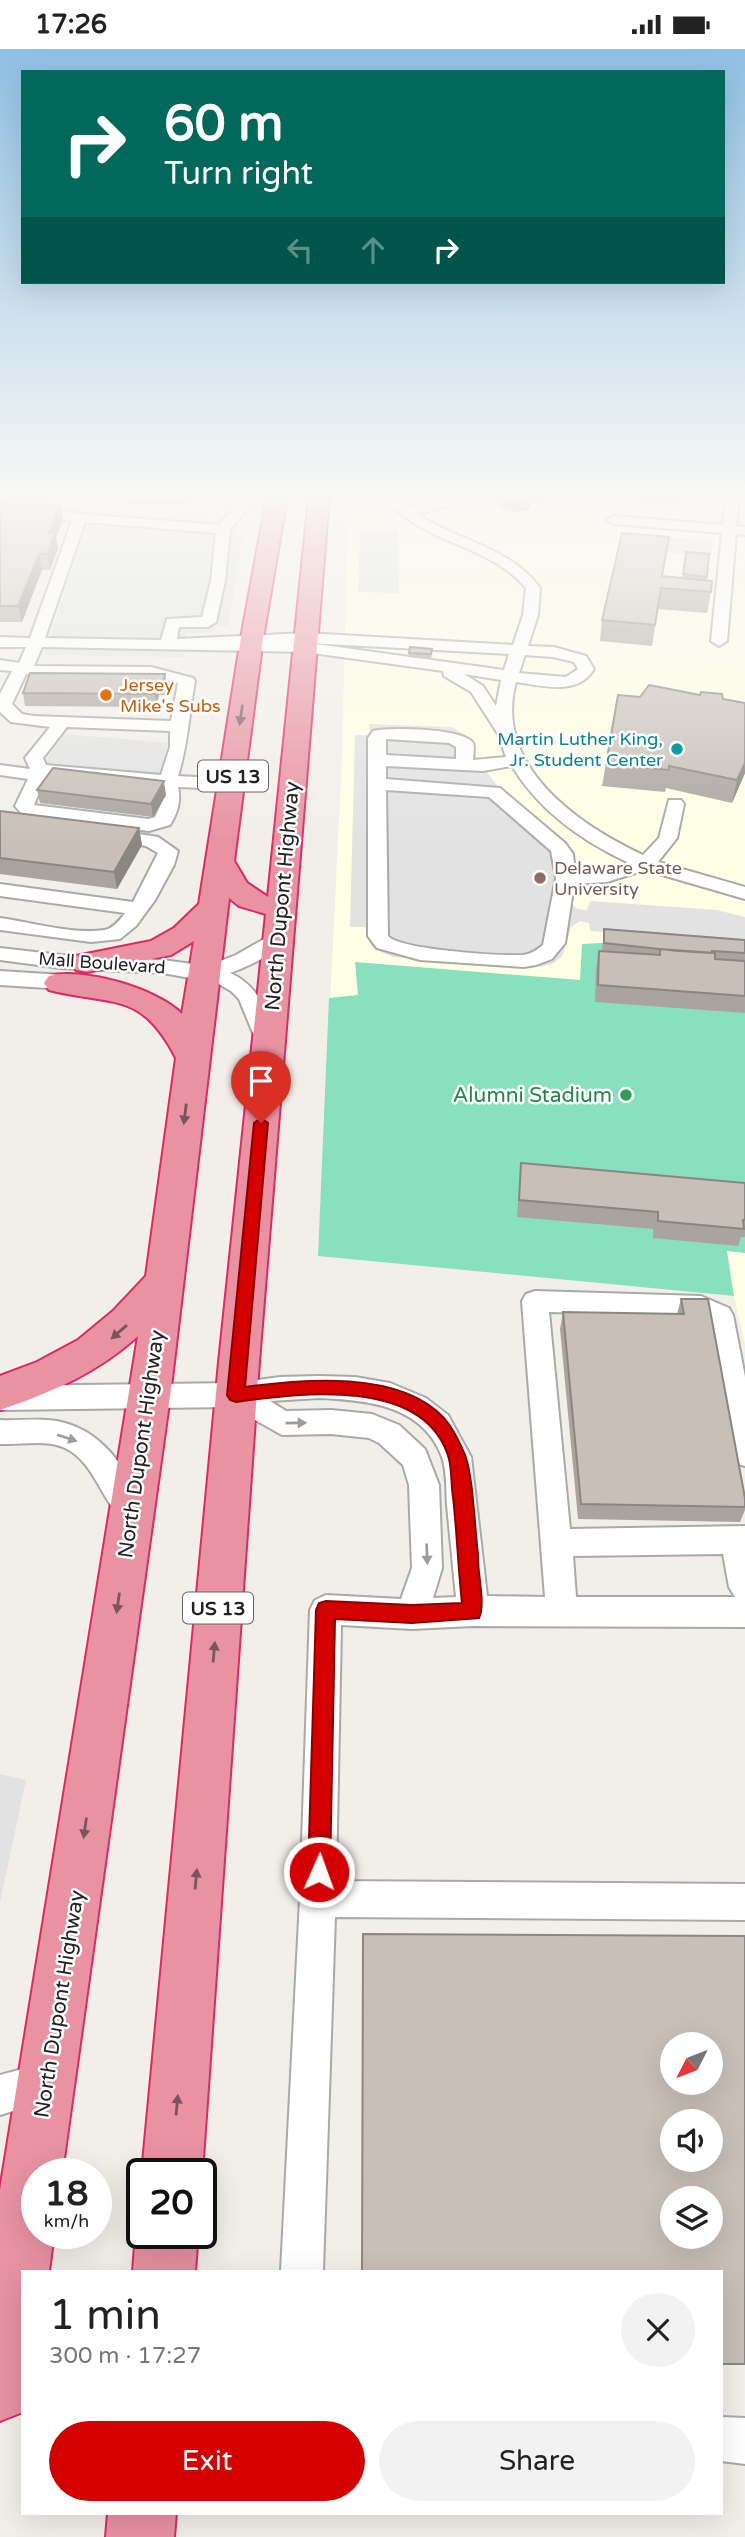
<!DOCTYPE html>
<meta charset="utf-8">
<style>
:root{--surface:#fff;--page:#f2f2f2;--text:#222;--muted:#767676;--accent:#d40000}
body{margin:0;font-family:"Varela Round",sans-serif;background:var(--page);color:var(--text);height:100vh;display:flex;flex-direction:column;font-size:26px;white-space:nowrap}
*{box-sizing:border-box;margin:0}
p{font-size:23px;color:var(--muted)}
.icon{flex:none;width:38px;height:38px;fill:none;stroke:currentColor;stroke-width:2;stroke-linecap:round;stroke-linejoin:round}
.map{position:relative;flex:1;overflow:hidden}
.side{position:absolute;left:21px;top:2221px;width:702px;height:245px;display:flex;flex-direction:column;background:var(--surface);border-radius:0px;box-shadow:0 7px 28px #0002}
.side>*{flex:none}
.hud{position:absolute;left:21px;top:21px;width:704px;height:214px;border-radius:0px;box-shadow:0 7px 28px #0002;background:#00695c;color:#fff;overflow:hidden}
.needle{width:46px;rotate:228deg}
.tools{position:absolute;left:660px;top:1983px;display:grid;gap:14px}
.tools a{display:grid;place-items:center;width:63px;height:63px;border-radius:50%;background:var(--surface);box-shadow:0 7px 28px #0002;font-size:35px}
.speed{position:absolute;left:21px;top:2109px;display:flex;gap:14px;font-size:35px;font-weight:700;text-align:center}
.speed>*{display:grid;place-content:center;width:91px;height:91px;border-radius:50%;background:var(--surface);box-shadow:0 7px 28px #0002;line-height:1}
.speed small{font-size:18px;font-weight:400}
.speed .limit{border:4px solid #111;border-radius:10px;background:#fff;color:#111}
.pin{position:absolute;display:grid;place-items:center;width:60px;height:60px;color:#fff;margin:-72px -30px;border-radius:50% 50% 50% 0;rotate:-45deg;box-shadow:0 0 7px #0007}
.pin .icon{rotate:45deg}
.me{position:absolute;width:77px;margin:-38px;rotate:2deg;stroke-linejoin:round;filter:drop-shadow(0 0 5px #0008)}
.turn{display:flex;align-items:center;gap:24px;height:147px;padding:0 28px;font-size:32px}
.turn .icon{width:91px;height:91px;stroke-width:2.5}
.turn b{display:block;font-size:49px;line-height:60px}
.lanes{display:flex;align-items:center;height:66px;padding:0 28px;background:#0003;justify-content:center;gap:35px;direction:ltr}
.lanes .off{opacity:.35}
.round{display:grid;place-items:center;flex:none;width:74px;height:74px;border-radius:37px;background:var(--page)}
.overview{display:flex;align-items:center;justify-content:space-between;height:119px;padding:0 28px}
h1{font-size:42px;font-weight:600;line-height:52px}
.action{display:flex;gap:14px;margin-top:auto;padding:14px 28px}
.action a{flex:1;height:80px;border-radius:42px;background:var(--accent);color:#fff;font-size:28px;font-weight:600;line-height:80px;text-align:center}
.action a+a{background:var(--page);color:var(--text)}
.status{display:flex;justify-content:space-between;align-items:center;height:49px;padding:0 35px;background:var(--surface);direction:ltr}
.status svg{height:19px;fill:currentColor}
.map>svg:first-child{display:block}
.education{fill:#ffffe5}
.pitch{fill:#88e0be}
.parking{fill:#e2e2e2}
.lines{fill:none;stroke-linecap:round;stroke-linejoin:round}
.minor-casing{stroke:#a9a9a9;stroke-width:4}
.highway-casing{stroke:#dc2a67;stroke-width:4}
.minor{fill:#fff;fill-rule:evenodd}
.highway{fill:#e892a2;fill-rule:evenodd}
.wall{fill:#aba49e}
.shaded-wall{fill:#8b8681}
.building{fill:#c7bfb8;stroke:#8b8681;stroke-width:2;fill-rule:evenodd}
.oneway{fill:#7b545c}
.oneway2{fill:#9c9c9c}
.route{fill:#d40000;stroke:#8a0000;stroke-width:2}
.food-dot{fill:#e8710a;stroke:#fff;stroke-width:2.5}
.culture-dot{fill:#0f9aa8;stroke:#fff;stroke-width:2.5}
.education-dot{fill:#8d6e63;stroke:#fff;stroke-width:2.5}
.leisure-dot{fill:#2e9e5b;stroke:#fff;stroke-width:2.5}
.labels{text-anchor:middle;stroke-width:5;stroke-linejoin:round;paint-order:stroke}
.far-food-label{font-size:18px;fill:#c56008;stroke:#fff;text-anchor:start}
.far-culture-label{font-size:18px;fill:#0d838f;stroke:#fff;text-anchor:end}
.far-education-label{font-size:18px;fill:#785e54;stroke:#fff;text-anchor:start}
.far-street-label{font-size:18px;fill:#222;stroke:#fff}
.shield{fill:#fff;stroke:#646464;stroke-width:2}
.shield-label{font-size:19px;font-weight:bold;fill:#222}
.street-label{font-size:21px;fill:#222;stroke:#fff}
.leisure-label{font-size:21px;fill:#27864d;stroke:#fff;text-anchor:end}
</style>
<div class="status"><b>17:26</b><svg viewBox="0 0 49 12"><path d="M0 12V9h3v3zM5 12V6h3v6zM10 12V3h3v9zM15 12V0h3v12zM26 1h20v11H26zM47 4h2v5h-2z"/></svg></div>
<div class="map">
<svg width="745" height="2488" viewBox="0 0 745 2488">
<rect width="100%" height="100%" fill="#f2efe9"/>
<path class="education" d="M348,448H745V1295L734,1247L318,1207L342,708Z"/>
<path class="pitch" d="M602,894L745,905V1204L727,1202L734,1247L318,1207L329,949L358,946L355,913L580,931L582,895Z"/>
<path class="parking" d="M56,458L234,472L231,479L234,484H244L228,577H215L212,584H186L184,608L44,606L87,474L57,468Z
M360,481H398L399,544L358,543Z
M622,484L713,492L711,507L619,499Z
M369,675L452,678L474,691L476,708L498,738L571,800L574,815L571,854L577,860L587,861L590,852L717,861L745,868V893L590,882L589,874L580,872L571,878L563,906L554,914L541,918L393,908L376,901L371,897L365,878H350L355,686H370Z
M65,685L168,694L160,725L44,713Z
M0,1725L26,1731L0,1853Z"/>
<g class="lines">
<g class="minor-casing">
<path id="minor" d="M236,448H250L247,460L230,481L225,532L216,573L208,578H179L177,590L306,584L513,596L523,566L526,539C488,494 421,495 384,448H398L409,459L440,451V448H454L451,456L418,465C459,493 509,497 540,539L538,566L528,597L554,598L586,607L594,620C578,647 543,637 516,633C493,717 577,775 643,806L659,789L669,751H681L684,755L677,789L658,813L745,838V850L645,821L607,833L574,835L565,894L552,910L536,916L524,918L420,911L377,899L368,887V689L373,682C389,678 464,679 473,694C475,698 473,706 473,711L506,708L498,685L471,643L444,627L443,622L305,603L42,598L34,617L151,618L193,629L195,632C189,664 188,696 178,727L232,730L241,735L232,740L178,738C181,752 178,763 170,776L149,782L22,765L15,757L28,730L0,726V716L30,720L25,709L50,678L11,673L0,663V645L12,622L0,621V611L19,614L26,598H0V588L30,589L72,472L0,462V454L80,465L219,476L233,459ZM85,473L216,484L211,532L202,568L167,570L161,591L45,589ZM309,594L509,605L504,621ZM525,606L553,608L574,613L578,620L566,628L519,624ZM26,625C77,633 129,618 178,634L171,672L34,667L22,665L12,655ZM464,625L501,631L496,657L483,637ZM67,678L170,682V698L161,726L46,716L43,709ZM386,690L449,694L456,698V710L386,706ZM386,717L483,722L512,717C539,762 582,792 629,814L607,822L575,824L573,805L565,794L500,739L386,730ZM54,726L160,737L163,751L155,768L148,770L34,756L41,738ZM386,741L489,748L551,802L556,829L543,896C537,901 531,905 523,906C501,907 400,901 388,887Z
M725,448H739L736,477L745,478V486L736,485L727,592L719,597L711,592L722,484L613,475L606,471L613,467L723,476Z
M120,782L158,788L178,802L174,816L155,851L136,877L120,890L91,893L0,881V869C30,873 75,886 104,881C113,880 120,871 125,864L0,847V835L133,853L158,804L146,797L113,792L111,788L113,784Z
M278,882L285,884L288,888C276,905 249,917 230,924C260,937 268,965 279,994L276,999L268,1001L260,999L257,994L239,950L231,942L217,934L163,924L61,919L0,911V899L61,906L163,911L207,917L236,906Z
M0,922L79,927L86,929L90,934L86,939L79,941L0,936Z
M535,1242L701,1247L729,1259L733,1266L745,1328V1417L735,1414L731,1405L708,1272L698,1267L549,1263L570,1480L745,1477V1578L473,1577L412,1580L341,1576L336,1832L745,1835V1871L335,1868L323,2222H281L300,1850L310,1561L315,1551L326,1546L401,1550L412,1519L409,1436L403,1416L379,1394L369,1389L331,1385L282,1386L232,1358L0,1361V1337L236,1334L280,1328L319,1327L355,1328L390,1334L426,1349L448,1366L471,1408L487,1547L545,1548L522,1252L526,1245ZM319,1349C367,1351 423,1356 442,1408C447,1422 446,1442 447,1456C450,1487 453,1518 456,1548L433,1549L442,1519L439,1436L425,1400L399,1376L372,1365L331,1361L286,1362L270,1352ZM723,1505L729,1538L735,1548H576L573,1507Z
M0,1371C21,1372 44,1368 65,1374C106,1385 130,1426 147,1462L143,1471L132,1475C104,1465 98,1414 65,1399C47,1390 20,1396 0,1395Z
M48,2013L62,2019L68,2033L62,2047L0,2066V2026Z
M721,2368L745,2369V2415L721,2412Z"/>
</g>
<g class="highway-casing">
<path id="highway" d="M267,448H287L263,589L234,812L247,834L268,848L309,448H329L259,1313L202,2124H142L219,1313L266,865L239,857L229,849L170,1347L62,2124H37V2184H54L49,2222H23V2363L0,2372V2141L138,1287C97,1324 52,1343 0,1361V1327L37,1313L78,1291L113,1262L146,1227L176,1009C141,941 113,957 49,941L44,934L49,927C83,918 158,940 182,965L194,892L171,906L87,923L76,921L72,914L76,907L151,892L174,879L199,855L241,589Z
M142,2171V2184H198L195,2222H133L136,2184Z
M108,2464H176L174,2488H106Z"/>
</g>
<use href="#minor" class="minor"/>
<use href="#highway" class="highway"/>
</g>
<path class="wall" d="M127,448H199L198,451L192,450L190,456L128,455Z
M470,448H544L542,455L531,454L528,461L512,463L499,457L500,451L470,449Z
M582,448H680L679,455L582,449Z
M0,451L47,456H60L63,471L56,489L58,499L50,521H42L22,573H0Z
M686,503L709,505L707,531L711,543L707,564L658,560L652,597L600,592L602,571L662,527L682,529Z
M409,604L432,605L431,610L409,608Z
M165,625L167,638L165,646H159L156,658L25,657L23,644Z
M618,646L745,724L732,754L666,739L665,743L602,737Z
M37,741L166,746L153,768L40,754Z
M0,762L139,779L142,796L117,840L0,825Z
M604,880L745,891V964L595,953L596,919L599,902H602Z
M521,1114L745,1134V1188H741L738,1197L653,1189V1180L517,1168Z
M681,1250L745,1449V1461L740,1473L578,1470L560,1280L563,1263L677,1265Z"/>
<path class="shaded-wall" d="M513,448H531V456L528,461L512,463Z
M60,456L63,471L56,489L58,499L50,521L47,505L49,484Z
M39,505L42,521L22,573L18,557Z
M165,625L167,638L165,646L163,633Z
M158,633L159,646L156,658L155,645Z
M745,714V724L732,754L737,731Z
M164,732L166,746L153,768L151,755Z
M139,779L142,796L117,840L114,823Z"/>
<path class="building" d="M0,451H46L44,456H60L49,484H55L47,505H39L18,557H0Z
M622,484L669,488L662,527L712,532L711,543L661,539L655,576L602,571Z
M686,503L709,505L707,528L683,525Z
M410,598L432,600L431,605L409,604Z
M30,624L165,625L163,633H158L155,645L23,644Z
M649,636L700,646L701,643L722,645L723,650L745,654V714L737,731L669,717V721L606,715L618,646L640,648Z
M53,719L164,732L151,755L37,741Z
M0,762L139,779L114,823L0,809Z
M604,880L745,891V904L712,902V904L678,902L604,894Z
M660,900L715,904V910L745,912V947L598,936L599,902L660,906Z
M521,1114L745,1134V1171H743L744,1180L658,1172V1163L519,1151Z
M681,1250H708L745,1449V1458L581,1455L563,1263L684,1265Z
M363,1885L745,1887V2315H721V2222H362ZM672,1995H710V2034H672ZM672,2072H710V2110H672ZM672,2149H710V2188H672Z"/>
<defs><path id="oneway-solid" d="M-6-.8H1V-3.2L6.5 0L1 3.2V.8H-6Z" transform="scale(1.75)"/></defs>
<g class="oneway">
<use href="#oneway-solid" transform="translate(241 666) rotate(98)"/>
<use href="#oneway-solid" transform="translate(185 1065) rotate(97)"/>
<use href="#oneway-solid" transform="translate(119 1283) rotate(139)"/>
<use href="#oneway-solid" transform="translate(118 1554) rotate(98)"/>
<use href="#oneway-solid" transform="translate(214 1603) rotate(-85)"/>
<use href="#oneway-solid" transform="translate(85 1779) rotate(98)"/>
<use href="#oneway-solid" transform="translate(196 1830) rotate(-85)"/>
<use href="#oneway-solid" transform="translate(177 2056) rotate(-85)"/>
</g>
<g class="oneway2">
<use href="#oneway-solid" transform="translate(296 1374) rotate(-1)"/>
<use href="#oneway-solid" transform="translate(67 1389) rotate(18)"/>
<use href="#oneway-solid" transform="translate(427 1505) rotate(88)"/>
</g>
<linearGradient id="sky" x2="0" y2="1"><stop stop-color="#8fc0e4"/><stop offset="0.56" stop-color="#f9f8f5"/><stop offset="1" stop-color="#f9f8f5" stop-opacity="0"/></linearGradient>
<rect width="745" height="796" fill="url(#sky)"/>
<path class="route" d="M261,1069L268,1074L245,1338C302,1330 400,1321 444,1369C452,1378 460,1394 465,1406C473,1426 475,1482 478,1506C477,1523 486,1555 479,1569L412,1574L335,1570L330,1823L327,1831L319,1834L311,1831L308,1823L316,1561L319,1554L326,1552L412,1556L462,1554C458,1518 457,1483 453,1448C451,1436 452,1422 449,1410C426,1327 299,1344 236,1353L230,1351L227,1346L254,1074Z"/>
<circle class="food-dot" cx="106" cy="646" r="7"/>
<circle class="culture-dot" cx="677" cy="700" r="7"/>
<circle class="education-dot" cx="540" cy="829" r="7"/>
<circle class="leisure-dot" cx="626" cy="1046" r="7"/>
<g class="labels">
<g class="far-food-label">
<text x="120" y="642">Jersey<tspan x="120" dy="21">Mike's Subs</tspan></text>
</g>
<g class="far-culture-label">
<text x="663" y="696">Martin Luther King,<tspan x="663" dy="21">Jr. Student Center</tspan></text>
</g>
<g class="far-education-label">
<text x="554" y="825">Delaware State<tspan x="554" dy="21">University</tspan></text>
</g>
<g class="far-street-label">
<text transform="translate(102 914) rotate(4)" y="6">Mall Boulevard</text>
</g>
<g class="shield">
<rect x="198" y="711.5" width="70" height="31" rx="5"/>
<rect x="183" y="1543.5" width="70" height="31" rx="5"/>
</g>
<g class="shield-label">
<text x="233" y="734">US 13</text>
<text x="218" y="1566">US 13</text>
</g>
<g class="street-label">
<text transform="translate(282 847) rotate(-85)" y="7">North Dupont Highway</text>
<text transform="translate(141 1395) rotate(-82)" y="7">North Dupont Highway</text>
<text transform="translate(59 1955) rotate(-81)" y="7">North Dupont Highway</text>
</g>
<g class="leisure-label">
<text x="612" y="1053">Alumni Stadium</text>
</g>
</g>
</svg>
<div class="tools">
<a><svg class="needle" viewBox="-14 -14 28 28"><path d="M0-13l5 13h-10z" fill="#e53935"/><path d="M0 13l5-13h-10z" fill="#767676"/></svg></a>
<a><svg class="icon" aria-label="sound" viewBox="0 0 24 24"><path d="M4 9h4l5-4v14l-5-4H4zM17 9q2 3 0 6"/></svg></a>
<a><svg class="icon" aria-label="layers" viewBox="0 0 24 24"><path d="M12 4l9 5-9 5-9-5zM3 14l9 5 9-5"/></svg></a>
</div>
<div class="speed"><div>18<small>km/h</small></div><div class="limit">20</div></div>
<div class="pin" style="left:261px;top:1074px;background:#d93025"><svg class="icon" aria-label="arrive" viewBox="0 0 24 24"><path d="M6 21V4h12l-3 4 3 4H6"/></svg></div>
<svg class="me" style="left:319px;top:1823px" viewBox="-20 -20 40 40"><circle r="17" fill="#d40000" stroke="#fff" stroke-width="3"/><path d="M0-11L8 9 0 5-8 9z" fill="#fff"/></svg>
<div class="hud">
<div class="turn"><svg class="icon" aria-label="right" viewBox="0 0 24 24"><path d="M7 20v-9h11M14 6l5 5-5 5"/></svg><div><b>60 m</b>Turn right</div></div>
<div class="lanes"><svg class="icon off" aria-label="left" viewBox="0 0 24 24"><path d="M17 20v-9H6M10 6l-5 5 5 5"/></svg><svg class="icon off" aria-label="ahead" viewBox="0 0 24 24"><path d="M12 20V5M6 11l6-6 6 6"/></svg><svg class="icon" aria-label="right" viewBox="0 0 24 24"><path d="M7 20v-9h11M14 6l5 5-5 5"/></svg></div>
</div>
<section class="side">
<div class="overview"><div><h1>1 min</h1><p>300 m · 17:27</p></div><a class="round"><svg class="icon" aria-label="close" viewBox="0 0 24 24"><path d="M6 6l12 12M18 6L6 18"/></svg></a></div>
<div class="action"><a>Exit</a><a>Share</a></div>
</section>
</div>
